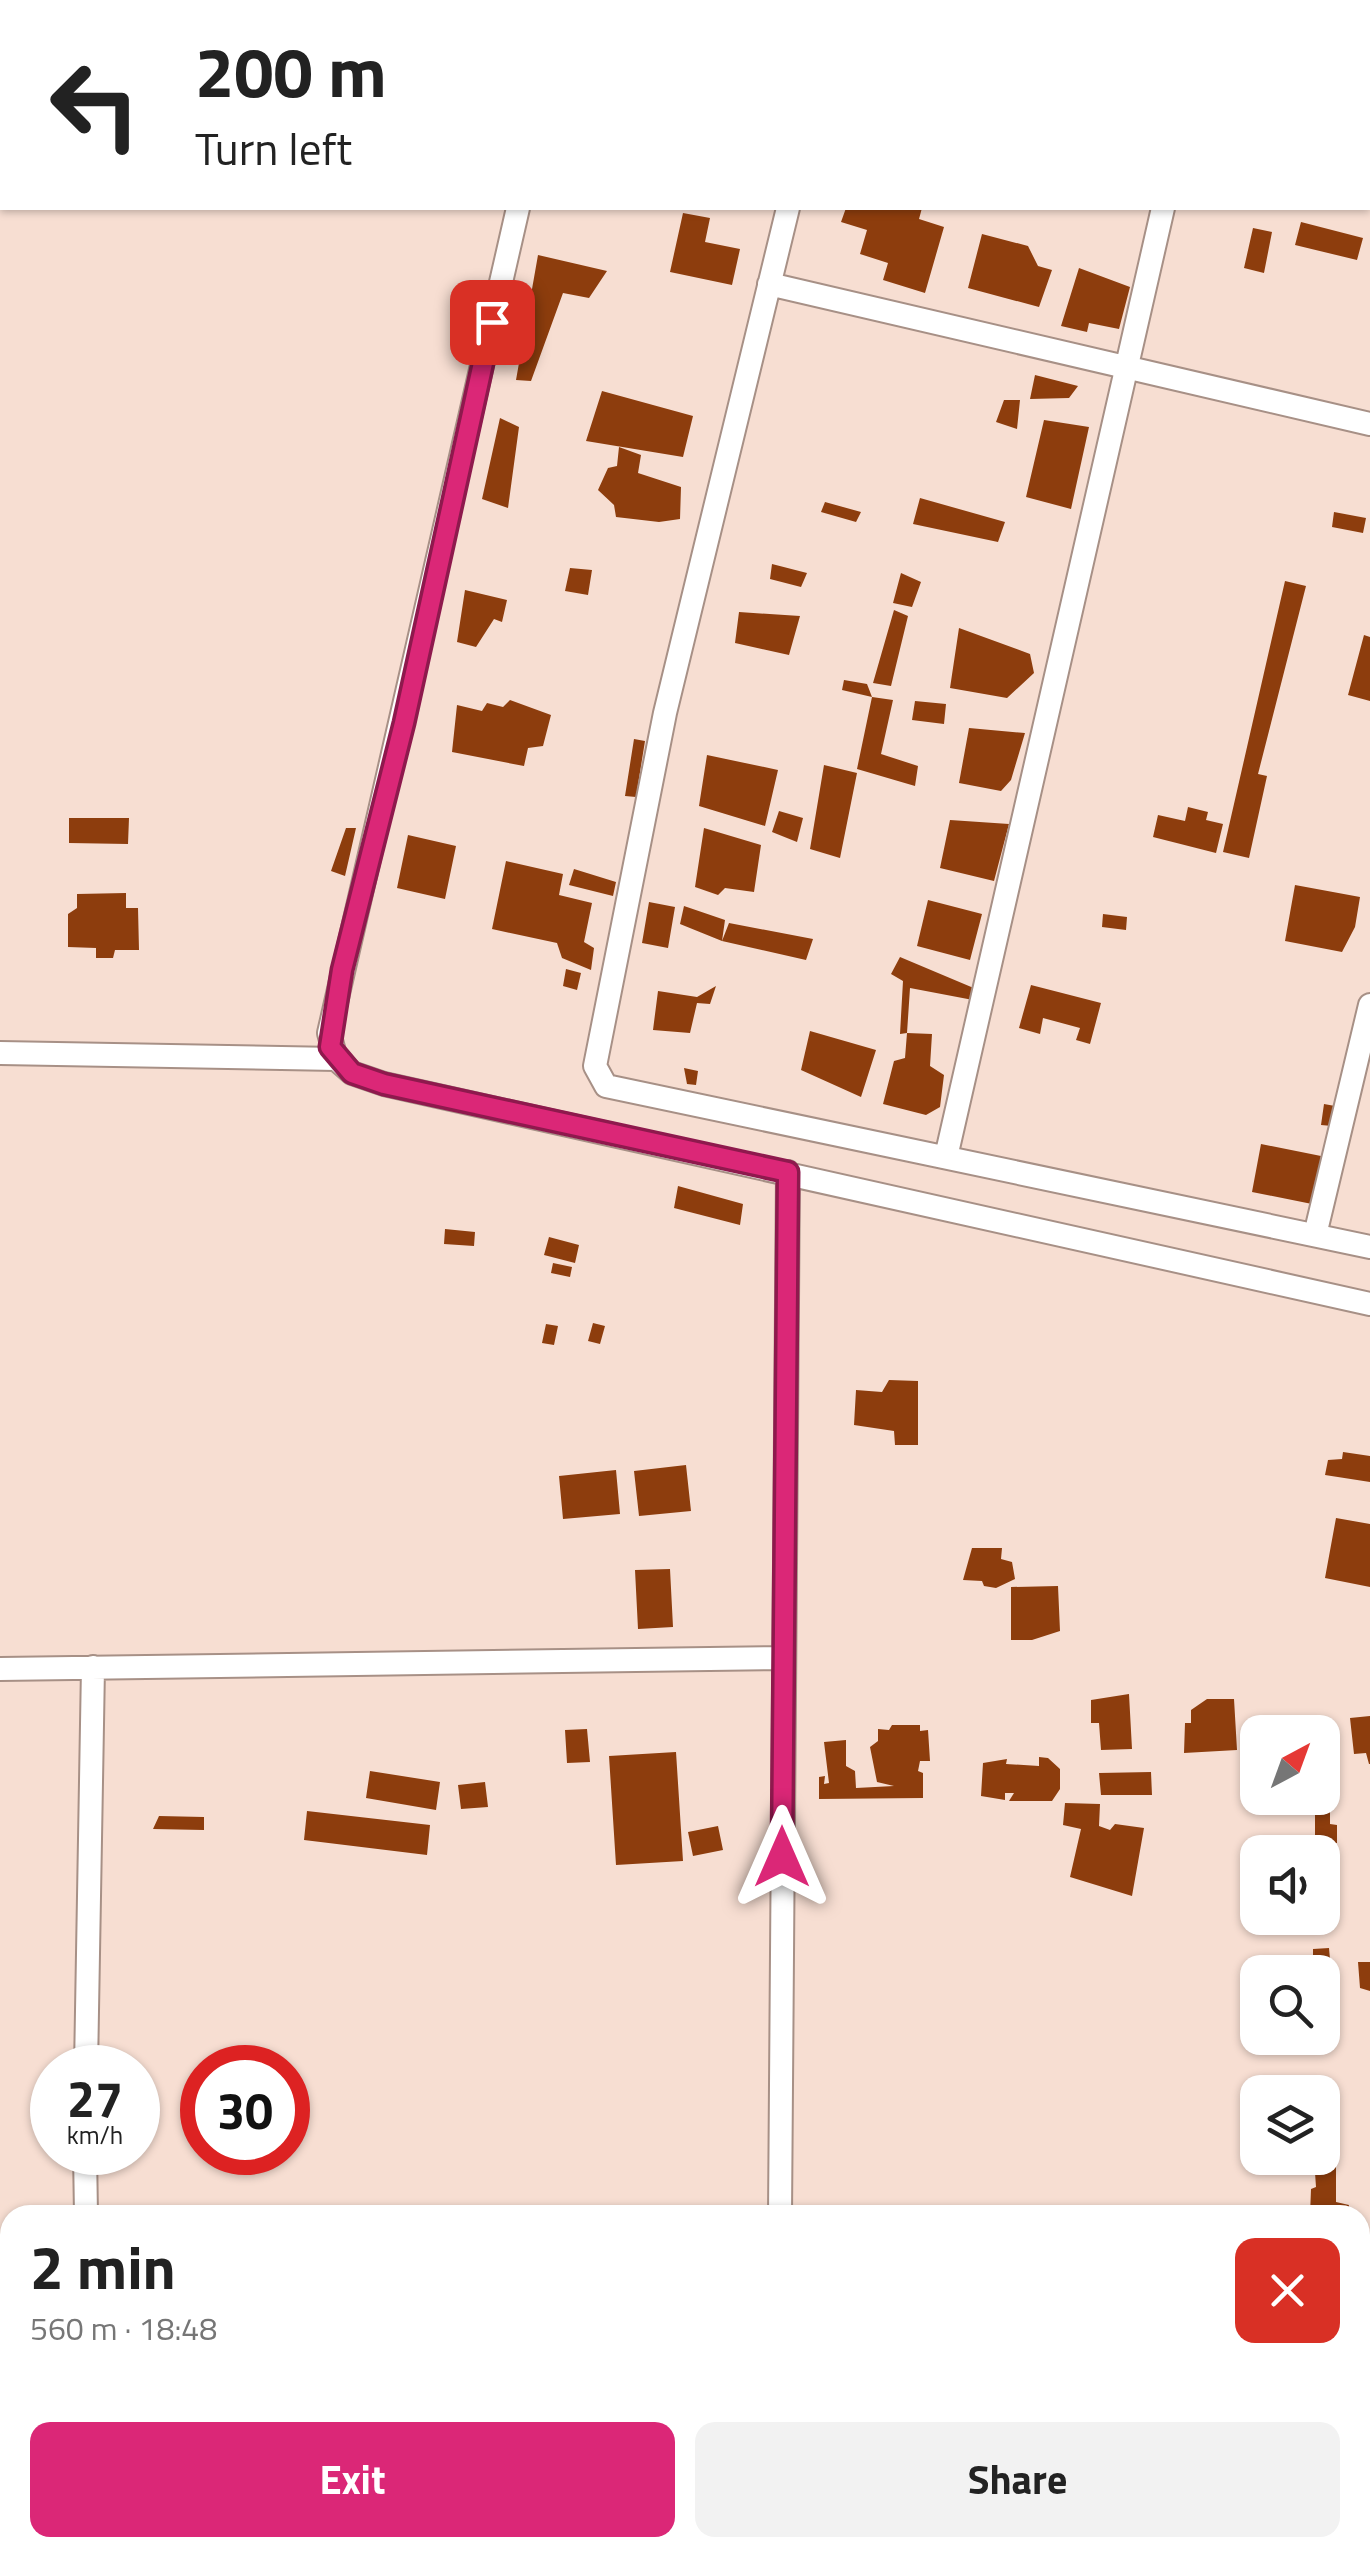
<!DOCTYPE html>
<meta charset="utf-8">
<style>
:root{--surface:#fff;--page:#f2f2f2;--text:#222;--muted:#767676;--accent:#db2777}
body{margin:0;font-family:"Titillium Web",sans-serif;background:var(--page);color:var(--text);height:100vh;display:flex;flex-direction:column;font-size:38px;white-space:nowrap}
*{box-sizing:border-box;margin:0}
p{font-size:32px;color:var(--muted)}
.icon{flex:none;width:55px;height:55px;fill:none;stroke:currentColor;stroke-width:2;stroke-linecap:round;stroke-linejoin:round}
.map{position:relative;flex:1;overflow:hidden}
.details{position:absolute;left:0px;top:2205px;width:1370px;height:352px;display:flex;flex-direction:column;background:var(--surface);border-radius:30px 30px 0 0;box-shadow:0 2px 8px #0004}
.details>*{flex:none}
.top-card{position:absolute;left:0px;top:0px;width:1370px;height:210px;box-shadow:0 2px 8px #0004;background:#fff;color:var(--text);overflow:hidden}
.needle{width:65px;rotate:41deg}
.buttons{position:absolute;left:1240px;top:1715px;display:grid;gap:20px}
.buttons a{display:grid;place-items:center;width:100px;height:100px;border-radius:20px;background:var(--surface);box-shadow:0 2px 8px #0004;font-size:50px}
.speed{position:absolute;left:30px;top:2045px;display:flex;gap:20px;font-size:50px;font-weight:700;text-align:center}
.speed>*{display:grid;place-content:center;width:130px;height:130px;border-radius:50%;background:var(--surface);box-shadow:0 2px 8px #0004;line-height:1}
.speed small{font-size:25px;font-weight:400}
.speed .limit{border:15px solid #d22;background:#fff;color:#111}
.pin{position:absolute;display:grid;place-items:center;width:85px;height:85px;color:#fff;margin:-42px;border-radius:20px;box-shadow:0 5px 15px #0006}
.me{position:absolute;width:110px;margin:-55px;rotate:0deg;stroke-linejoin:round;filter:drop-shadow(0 0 8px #0008)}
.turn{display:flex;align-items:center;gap:35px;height:210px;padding:0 30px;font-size:45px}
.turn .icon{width:130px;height:130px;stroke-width:2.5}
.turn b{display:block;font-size:70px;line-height:85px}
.round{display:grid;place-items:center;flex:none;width:105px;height:105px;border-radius:20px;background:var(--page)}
.headline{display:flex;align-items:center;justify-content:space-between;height:170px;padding:0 30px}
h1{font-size:60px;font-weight:700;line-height:75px}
.button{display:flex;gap:20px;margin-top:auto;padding:20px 30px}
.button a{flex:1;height:115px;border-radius:20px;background:var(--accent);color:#fff;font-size:40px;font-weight:700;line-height:115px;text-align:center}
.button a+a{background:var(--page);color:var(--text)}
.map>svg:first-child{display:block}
.building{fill:#8d3d0d}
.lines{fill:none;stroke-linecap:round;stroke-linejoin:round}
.minor-casing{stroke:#a79086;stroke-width:26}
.minor{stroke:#fff;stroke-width:22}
.route-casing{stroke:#8e194d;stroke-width:25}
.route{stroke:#db2777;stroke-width:18}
</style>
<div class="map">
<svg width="1370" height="2556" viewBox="0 0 1370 2556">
<rect width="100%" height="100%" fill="#f7ded2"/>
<path class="building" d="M846,208H922L919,219L944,227L925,293L883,280L888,263L860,254L867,230L841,222Z
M683,213L710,218L705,242L740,249L732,285L670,272Z
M1301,222L1363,238L1357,260L1295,245Z
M1253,228L1272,232L1264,273L1244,268Z
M982,234L1028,246L1038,266L1052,270L1039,307L968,288Z
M538,255L607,271L589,298L563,293L531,381L516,380Z
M1079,268L1130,287L1119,329L1089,323L1087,332L1061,326Z
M1035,375L1078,386L1069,398L1030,399Z
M602,391L693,416L683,457L586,441Z
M1004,400H1020L1017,429L996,422Z
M500,418L519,427L508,508L482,499Z
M1044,420L1089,427L1071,509L1026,497Z
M619,447L641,455L638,473L681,487L680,519L659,522L616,517L614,505L598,490L608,468L617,466Z
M920,498L1005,522L998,542L913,524Z
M825,502L861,512L856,522L821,512Z
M1334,512L1366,518L1363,533L1332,527Z
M772,564L807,573L801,587L770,579Z
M570,568L592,570L588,595L565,591Z
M901,573L921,582L912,607L893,603Z
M1285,581L1306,586L1258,774L1267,776L1249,858L1223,852Z
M465,590L507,600L502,622L494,619L476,647L457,642Z
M894,610L908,616L891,686L873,683Z
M739,612L800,616L789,655L735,643Z
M959,628L1030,654L1034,673L1007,698L950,688Z
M1364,635L1370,637V701L1348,695Z
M844,680L867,684L872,697L842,690Z
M872,697L893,700L881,754L918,766L915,786L857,769Z
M510,700L551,715L543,746L528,748L524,766L452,752L457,705L482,711L487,703L503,707Z
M915,701L946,704L944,724L912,720Z
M969,728L1025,733L1011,780L1001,791L959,783Z
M634,739L645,741L636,797L625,796Z
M707,755L778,770L765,826L699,806Z
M824,765L857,773L840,858L810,849Z
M1188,807L1208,812L1206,820L1223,824L1216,853L1153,837L1158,815L1185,821Z
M779,811L803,818L797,842L772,832Z
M69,818H129L128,844L69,843Z
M950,820L1009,824L994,881L940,868Z
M346,828H356L345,876L331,871Z
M704,828L761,845L754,892L725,888L718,895L695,887Z
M408,835L456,846L445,899L397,888Z
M506,861L563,874L559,895L592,903L584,942L594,948L591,970L562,958L557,943L492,929Z
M574,869L616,882L613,896L569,885Z
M1295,885L1360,897L1355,927L1342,952L1285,941Z
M126,893V908H138L139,950H115L113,958H96V948L68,947V914L77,908V894Z
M928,900L982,914L970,960L917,946Z
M649,902L675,907L668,948L642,943Z
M684,906L725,920L722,941L680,924Z
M1103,914L1127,917L1126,930L1102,927Z
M729,923L813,939L806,960L722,941Z
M900,957L976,989L973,1000L910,988L907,1033L932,1034L930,1066L944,1075L940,1107L926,1115L883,1104L894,1061L905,1058L907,1033L900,1034L903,981L891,974Z
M566,969L581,973L577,990L563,986Z
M1031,985L1101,1003L1090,1044L1076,1040L1080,1028L1043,1018L1040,1034L1019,1028Z
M716,986L710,1004L697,1003L690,1033L653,1030L658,991L697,997Z
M810,1031L876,1050L861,1097L801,1070Z
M684,1068L698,1071L696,1085L687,1084Z
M1324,1104L1335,1106L1332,1126L1321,1125Z
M1261,1144L1321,1156L1312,1204L1252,1192Z
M678,1186L743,1204L740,1225L674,1208Z
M445,1229L475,1232L474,1246L444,1244Z
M549,1237L579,1245L575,1263L544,1255Z
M553,1263L572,1267L570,1277L551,1273Z
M593,1323L605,1326L600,1344L588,1341Z
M546,1324L558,1326L554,1345L542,1343Z
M889,1380L918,1381V1445H895L894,1431L854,1425L856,1390L882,1392Z
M1343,1452L1370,1456V1482L1325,1475L1328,1460L1342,1459Z
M686,1465L691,1511L639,1516L634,1471Z
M616,1470L620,1514L563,1519L559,1476Z
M1336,1518L1370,1524V1587L1325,1578Z
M972,1548H1002L1001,1559L1012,1562L1015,1579L996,1588L984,1586L982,1581L963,1580Z
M670,1569L673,1627L638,1629L635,1570Z
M1058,1586L1060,1631L1032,1640H1011V1587Z
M1129,1694L1132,1749L1101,1750L1099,1723H1091V1700Z
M1207,1699H1234L1237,1750L1184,1753L1185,1723H1191V1710Z
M1370,1716V1764H1369L1366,1753L1354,1754L1350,1718Z
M892,1725H920V1731L928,1730L930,1761H920L918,1771L923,1773V1798L819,1799V1777L825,1776L824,1784L829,1783L824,1742L846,1740V1766L855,1771L856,1788L894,1786L877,1782L870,1747L878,1741V1729L889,1730Z
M587,1729L590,1762L567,1763L565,1730Z
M676,1752L683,1861L616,1865L609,1756Z
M1039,1757L1048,1758L1060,1769V1789L1052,1801H1009L1014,1793H1005V1800L981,1796L983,1763L1007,1759L1006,1764L1039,1766Z
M370,1771L440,1782L436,1810L366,1798Z
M1151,1772L1152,1795H1101L1099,1773Z
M485,1782L488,1807L461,1809L458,1785Z
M1065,1803L1100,1804L1099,1826L1110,1830L1115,1824L1144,1828L1132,1896L1070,1877L1081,1829L1063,1825Z
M1315,1808L1330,1809V1824L1337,1825V1843H1315Z
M307,1811L430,1825L427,1855L304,1840Z
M159,1816L204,1817V1830L153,1829Z
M718,1826L723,1850L693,1856L688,1832Z
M1258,1856V1918H1304V1923L1242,1921L1245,1862Z
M1329,1948L1333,1994H1322V1972H1313V1949Z
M1358,1962H1370V1991L1360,1988Z
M1322,2148L1336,2149V2202L1349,2205L1347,2215H1310L1311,2189L1316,2187L1314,2158H1322Z
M1360,2504H1370V2556H1341V2548H1360Z
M1000,2548H1045V2554L1000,2556Z
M1093,2548H1137L1138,2556H1101L1093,2553Z
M1171,2548H1215V2556H1171Z
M1264,2548H1309V2556L1264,2555Z"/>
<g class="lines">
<g class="minor-casing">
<path id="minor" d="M571,2L572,0
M838,2V0
M1212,2V0
M518,208L329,1033L336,1059L352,1073L384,1084L1370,1304
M788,208L665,713L595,1066L606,1086L1370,1247
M769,284L1370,424
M0,1053L336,1059
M946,1157L1163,208
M1315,1235L1370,1005
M0,1669L784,1658
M86,2068L93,1667
M85,2152L86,2215
M780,2215L788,1172
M0,2420H10
M90,2548V2556
M777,2556V2548
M1062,2556V2548
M1234,2556V2548"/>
</g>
<use href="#minor" class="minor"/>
</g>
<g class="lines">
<g class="route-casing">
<path id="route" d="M492,322L404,723L342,970L330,1047L352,1073L384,1084L788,1172L782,1857"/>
</g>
<use href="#route" class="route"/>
</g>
</svg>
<div class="buttons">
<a><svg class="needle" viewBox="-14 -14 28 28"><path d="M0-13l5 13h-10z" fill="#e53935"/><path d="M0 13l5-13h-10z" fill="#767676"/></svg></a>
<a><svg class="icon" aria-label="sound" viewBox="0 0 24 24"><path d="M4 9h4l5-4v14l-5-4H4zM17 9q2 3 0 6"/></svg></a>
<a><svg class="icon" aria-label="search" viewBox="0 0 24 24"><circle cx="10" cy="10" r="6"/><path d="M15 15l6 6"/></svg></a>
<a><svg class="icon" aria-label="layers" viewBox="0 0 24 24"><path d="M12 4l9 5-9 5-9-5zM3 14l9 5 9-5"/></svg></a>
</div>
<div class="speed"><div>27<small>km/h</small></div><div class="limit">30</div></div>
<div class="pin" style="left:492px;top:322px;background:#d93025"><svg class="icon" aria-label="arrive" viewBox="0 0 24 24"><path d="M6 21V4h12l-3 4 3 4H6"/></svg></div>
<svg class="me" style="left:782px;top:1857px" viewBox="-20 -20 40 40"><path d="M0-17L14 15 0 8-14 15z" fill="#db2777" stroke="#fff" stroke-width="4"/></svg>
<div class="top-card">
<div class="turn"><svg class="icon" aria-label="left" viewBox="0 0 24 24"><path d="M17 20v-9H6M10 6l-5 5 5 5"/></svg><div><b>200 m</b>Turn left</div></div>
</div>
<section class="details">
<div class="headline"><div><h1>2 min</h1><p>560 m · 18:48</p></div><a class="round" style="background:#d93025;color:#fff"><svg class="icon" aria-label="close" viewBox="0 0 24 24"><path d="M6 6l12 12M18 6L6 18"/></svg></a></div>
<div class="button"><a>Exit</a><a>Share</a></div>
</section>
</div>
